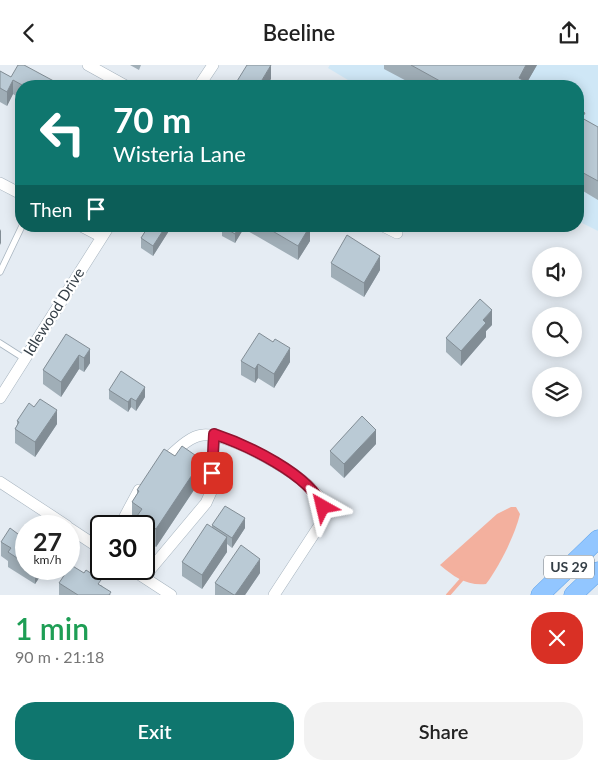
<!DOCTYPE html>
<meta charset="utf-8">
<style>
:root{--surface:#fff;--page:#f2f2f2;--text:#222;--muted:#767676;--accent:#0f766e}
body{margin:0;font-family:Lato,sans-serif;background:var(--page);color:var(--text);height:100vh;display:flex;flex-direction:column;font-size:19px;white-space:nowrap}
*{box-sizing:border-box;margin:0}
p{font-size:16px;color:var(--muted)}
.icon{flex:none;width:28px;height:28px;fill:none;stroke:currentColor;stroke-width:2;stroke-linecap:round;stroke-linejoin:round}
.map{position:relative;height:530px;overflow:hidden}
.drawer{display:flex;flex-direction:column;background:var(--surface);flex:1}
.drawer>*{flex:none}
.banner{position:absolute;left:15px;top:15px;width:569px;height:152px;border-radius:20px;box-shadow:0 2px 12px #0003;background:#0f766e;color:#fff;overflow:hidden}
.tools{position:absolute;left:532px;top:182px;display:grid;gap:10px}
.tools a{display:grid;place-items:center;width:50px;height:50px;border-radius:50%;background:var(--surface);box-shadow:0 2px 12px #0003;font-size:25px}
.speed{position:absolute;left:15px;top:450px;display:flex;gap:10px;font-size:25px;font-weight:700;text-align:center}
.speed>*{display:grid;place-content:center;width:65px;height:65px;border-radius:50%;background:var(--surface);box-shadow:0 2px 12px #0003;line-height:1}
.speed small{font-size:12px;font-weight:400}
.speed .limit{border:2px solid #111;border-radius:8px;background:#fff;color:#111}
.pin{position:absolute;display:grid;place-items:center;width:42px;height:42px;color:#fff;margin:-21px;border-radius:10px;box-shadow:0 2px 8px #0006}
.me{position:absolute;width:55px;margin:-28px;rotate:323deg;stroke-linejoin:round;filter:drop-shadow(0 0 4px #0008)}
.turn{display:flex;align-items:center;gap:18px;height:105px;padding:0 15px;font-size:22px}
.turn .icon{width:65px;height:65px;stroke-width:2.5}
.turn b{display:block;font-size:35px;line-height:42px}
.then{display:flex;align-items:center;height:48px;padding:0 15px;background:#0003;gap:10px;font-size:19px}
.round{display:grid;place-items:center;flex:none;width:52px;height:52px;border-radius:20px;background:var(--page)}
.headline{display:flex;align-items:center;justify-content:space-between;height:85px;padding:0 15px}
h1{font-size:30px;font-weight:600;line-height:38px;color:#1e9e55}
.action{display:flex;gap:10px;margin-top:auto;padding:10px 15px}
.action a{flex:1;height:58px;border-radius:20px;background:var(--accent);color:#fff;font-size:20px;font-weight:600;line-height:58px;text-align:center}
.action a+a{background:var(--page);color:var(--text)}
header{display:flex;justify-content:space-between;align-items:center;height:65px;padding:0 15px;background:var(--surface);font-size:22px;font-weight:600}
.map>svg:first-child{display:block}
.commercial{fill:#cfe7f6}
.water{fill:#f3b09e}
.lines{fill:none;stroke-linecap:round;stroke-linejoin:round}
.stream{stroke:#f3b09e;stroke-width:4}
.service-casing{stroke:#a7b4bf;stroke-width:7}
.minor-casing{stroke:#a7b4bf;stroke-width:12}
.primary-casing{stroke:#5ea2e8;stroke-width:19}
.service{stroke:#fff;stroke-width:5.5}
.minor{stroke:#fff;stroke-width:11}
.primary{stroke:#92c6ff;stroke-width:18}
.wall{fill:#a0aeb7}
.shaded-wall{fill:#828d95}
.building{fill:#bacad5;stroke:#828d95}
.route-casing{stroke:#92132f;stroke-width:12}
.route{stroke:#e11d48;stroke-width:9}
.labels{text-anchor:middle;stroke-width:4.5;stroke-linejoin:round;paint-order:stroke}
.shield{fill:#fff;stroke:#71787e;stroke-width:1}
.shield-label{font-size:14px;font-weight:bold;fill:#343e46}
.street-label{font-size:15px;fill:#343e46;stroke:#fff}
</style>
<header><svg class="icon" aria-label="back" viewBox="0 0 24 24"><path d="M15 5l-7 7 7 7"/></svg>Beeline<svg class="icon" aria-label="share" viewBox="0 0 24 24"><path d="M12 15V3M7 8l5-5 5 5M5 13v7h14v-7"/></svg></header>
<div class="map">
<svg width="598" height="530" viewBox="0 0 598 530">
<rect width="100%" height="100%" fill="#e5ecf3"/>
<path class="commercial" d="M330,0H598V166L578,156V21H358L328,3Z"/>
<path class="water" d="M511,442H516L520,449C515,470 499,502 486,519C467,521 454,512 440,500L497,449Z"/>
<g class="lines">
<path class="stream" d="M448,530L463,513"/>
<g class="service-casing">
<path id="service" d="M0,207L22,161
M0,278L25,294"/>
</g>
<g class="minor-casing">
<path id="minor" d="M88,0L126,21
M199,21L213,0
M0,118L21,129
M81,161L102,172
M383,161L397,168
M0,333L109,161
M162,398C173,389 188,371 203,370C228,367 306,411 319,432C324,440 323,446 323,455L274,530
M0,417L67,461
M124,461L123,455L139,425
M69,463L101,484
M131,504L171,530
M144,512L206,438L211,427L214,369"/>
</g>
<g class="primary-casing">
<path id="primary" d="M540,530L598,474
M573,530L598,506"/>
</g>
<use href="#service" class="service"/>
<use href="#minor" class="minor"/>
<use href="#primary" class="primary"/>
</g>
<path class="wall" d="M130,0H141L139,5Z
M384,0H537L527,17L535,21H416L384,4Z
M0,6L11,12L63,21H21V34L13,29L7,41L0,37Z
M578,44L585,55L598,62V135L578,123Z
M145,161H172L153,191L141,183V173L145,167Z
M222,161H244V163L235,178L222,171Z
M246,161H309L310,176L298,195L246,165Z
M331,198L380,205L364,232L331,212Z
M492,260L486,266V272L461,301L446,287V273Z
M66,269L90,298L84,307L79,304L61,332L43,319V305Z
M241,296L290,297L274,323L258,313L255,318L241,310Z
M109,325L145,332L136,346L131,342L128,347L109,334Z
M17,356L57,359L35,392L15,378V364L17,360Z
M376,379L344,413L330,400V386Z
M202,413L156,482L144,474V461H137V459L132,455V437L137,429V425Z
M212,460L245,463L232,483L227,479V487L202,524L182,511V497L212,463Z
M26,475V504H45L35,519L8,502V496L1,491V477Z
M260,508L245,530H215V518Z
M59,518L101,520L111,530H59Z"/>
<path class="shaded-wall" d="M271,0V14L267,21H262V15Z
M526,0H537L525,21L519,13Z
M13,15V29L7,41V27Z
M166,161H172L153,191V181Z
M239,161H244V163L235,178V169Z
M310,161V176L298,195V181Z
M1,164V178L0,180V166Z
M380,191V205L364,232V218Z
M492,245V260L486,266V272L461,301V286L483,255Z
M290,283V297L274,323V309Z
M90,284V298L84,307V293Z
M79,290V304L61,332V317Z
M258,299V313L255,318V304Z
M145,322V332L136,346V336Z
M131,333V342L128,347V337Z
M57,345V359L35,392V377Z
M376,365V379L344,413V399Z
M202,395V413L156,482V464Z
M245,453V463L232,483V473Z
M227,472V487L202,524V510Z
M260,494V508L245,530H235Z
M36,504H45L35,519V505Z"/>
<path class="building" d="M18,0H24L63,21H24L13,15L7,27L0,23V6L11,12Z
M247,0H271L262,15L267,18L264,21H234Z
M411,0H526L519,13L535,21H449Z
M578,44L585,48L582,53L598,62V116L578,105Z
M146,161H166L153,181L141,173L148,162Z
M222,161H239L235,169Z
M264,161H310L298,181Z
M347,170L380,191L364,218L331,198Z
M480,234L492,245L483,255L486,258L461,286L446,273Z
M259,268L273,277L275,274L290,283L274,309L258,299L255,304L241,296Z
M66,269L90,284L84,293L79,290L61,317L43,305Z
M121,306L145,322L136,336L131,333L128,337L109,325Z
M40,334L57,345L35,377L15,364L19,357L17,356L29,338L34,342Z
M362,351L376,365L344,399L330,386Z
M182,381L202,395L156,464L137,451L142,444L132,437L139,426L137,425L164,384L175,391Z
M225,441L245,453L232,473L212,460Z
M207,459L227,472L202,510L182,497Z
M10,463L26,475V499L8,487L11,483L1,477Z
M241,480L260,494L235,530H234L215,518Z
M71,500L84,508L86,505L101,515L98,519L111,527L109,530H78L59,518Z"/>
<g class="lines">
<g class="route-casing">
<path id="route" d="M212,408L214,369C247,380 309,409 323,442"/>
</g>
<use href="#route" class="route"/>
</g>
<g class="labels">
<rect class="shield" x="544" y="490.5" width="50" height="23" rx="4"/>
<g class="shield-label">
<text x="569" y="507">US 29</text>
</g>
<g class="street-label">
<text transform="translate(54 247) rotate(-58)" y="5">Idlewood Drive</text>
</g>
</g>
</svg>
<div class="tools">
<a><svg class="icon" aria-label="sound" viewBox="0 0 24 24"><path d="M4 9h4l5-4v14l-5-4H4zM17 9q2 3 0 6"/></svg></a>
<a><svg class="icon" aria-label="search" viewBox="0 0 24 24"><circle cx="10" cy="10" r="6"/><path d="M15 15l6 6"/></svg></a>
<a><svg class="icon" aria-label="layers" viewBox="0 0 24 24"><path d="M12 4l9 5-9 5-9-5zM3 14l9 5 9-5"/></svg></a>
</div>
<div class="speed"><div>27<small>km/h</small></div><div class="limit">30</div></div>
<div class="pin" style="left:212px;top:408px;background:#d93025"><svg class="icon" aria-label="arrive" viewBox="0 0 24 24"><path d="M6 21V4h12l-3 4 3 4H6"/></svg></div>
<svg class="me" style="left:323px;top:442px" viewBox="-20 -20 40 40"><path d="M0-17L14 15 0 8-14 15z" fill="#e11d48" stroke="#fff" stroke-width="4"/></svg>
<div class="banner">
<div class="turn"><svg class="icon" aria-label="left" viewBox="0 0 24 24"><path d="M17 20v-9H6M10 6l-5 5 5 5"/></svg><div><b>70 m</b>Wisteria Lane</div></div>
<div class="then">Then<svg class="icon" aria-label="arrive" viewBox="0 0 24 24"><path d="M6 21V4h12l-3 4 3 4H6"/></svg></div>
</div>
</div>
<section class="drawer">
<div class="headline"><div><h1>1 min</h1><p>90 m · 21:18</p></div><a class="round" style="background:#d93025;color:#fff"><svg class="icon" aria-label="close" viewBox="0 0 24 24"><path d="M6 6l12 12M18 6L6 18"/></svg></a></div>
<div class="action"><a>Exit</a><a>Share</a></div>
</section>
